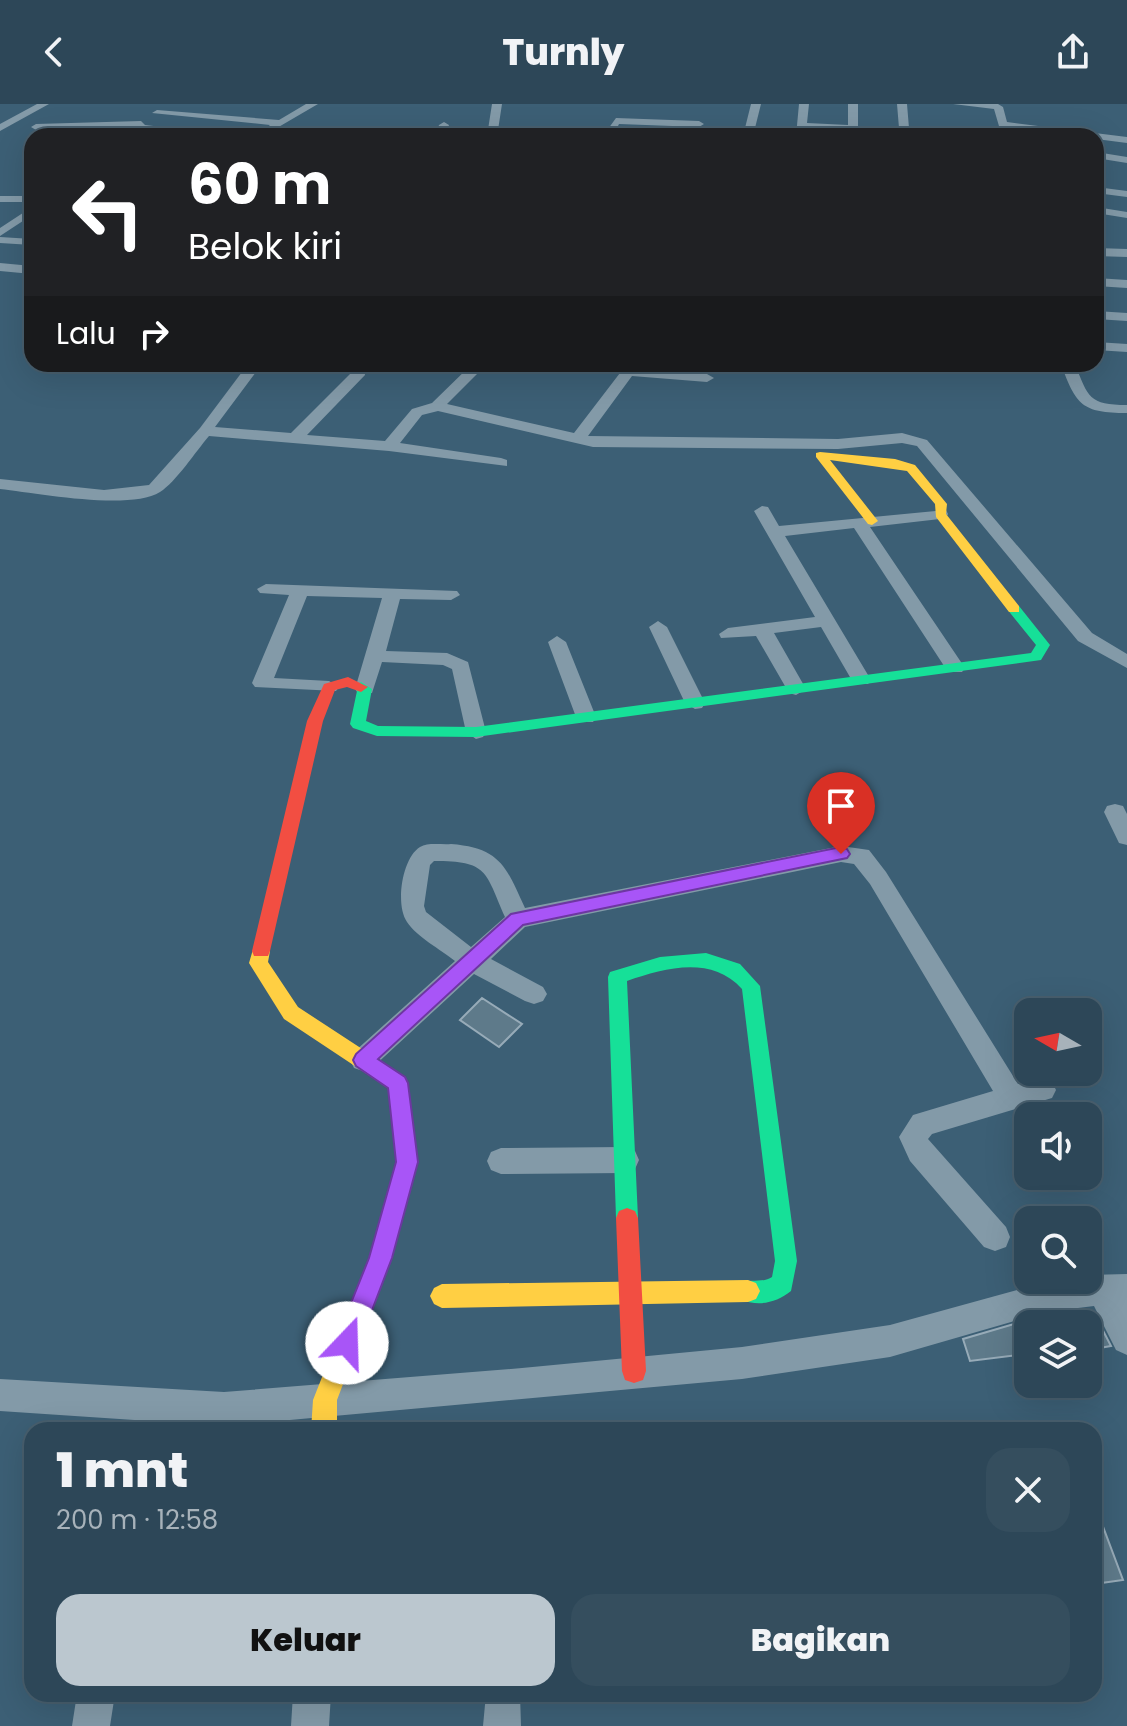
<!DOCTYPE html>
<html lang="id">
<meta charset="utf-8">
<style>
:root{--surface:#2d4758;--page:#354e5e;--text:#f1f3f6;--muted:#a7b2ba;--line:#485f6e;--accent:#bbc7cf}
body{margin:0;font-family:Poppins,sans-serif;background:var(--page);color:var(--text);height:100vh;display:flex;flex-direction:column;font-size:30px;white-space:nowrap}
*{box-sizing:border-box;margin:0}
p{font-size:26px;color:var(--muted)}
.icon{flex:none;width:44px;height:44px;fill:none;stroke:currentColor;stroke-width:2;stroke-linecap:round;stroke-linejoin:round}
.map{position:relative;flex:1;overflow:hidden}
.drawer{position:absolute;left:24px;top:1318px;width:1078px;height:280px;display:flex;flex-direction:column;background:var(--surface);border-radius:24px;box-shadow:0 8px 32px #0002,0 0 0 2px var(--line)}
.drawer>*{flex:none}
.guide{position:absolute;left:24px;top:24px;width:1080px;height:244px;border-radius:24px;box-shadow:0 8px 32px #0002,0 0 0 2px var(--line);background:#202124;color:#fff;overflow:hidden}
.needle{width:52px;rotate:279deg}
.controls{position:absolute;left:1014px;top:894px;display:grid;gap:16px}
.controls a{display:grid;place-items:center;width:88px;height:88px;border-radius:16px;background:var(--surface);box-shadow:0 8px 32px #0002,0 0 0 2px var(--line);font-size:40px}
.pin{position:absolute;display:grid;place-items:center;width:68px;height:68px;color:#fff;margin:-82px -34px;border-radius:50% 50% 50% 0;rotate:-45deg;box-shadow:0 0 8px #0007}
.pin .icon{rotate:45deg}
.me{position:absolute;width:88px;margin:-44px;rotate:21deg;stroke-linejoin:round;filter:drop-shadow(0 0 6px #0008)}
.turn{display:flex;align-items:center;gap:28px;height:168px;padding:0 32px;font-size:36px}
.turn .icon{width:104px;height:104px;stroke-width:2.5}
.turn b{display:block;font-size:56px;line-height:68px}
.then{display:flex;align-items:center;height:76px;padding:0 32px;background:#0003;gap:16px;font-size:30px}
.round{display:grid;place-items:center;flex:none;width:84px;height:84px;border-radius:24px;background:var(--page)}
.head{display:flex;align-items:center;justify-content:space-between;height:136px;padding:0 32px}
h1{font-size:48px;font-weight:800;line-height:60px}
.action{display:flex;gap:16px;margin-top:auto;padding:16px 32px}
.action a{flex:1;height:92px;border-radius:24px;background:var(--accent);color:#111;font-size:32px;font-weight:800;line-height:92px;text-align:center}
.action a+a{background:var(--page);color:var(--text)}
header{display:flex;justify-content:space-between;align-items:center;height:104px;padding:0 32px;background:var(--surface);font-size:36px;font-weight:800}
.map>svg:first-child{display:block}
.building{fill:#5e7a8a;stroke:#97abb8;stroke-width:2}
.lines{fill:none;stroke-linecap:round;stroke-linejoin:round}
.street{fill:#839aa8;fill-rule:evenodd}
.fast{fill:#16e098;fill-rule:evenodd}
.slow{fill:#ffcf43;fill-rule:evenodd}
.jam{fill:#f24e42;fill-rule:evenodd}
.route{fill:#a855f7;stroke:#6d37a1;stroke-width:2}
</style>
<header><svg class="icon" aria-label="back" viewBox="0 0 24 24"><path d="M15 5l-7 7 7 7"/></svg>Turnly<svg class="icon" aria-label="share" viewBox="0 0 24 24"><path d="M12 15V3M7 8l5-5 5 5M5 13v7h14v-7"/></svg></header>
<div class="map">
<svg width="1127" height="1622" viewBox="0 0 1127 1622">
<rect width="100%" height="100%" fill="#3c5f75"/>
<path class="building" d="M482,894L522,920L499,943L460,916Z
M1098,1217L1111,1242L1088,1246V1219Z
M1014,1220L1025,1250L970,1257L963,1235Z
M1094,1404H1096L1123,1476L1094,1480Z"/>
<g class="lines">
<path class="street" d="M37,0H49L0,27V20Z
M306,0H318L270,28L265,25L270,21L152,9L157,6L279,16Z
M492,0H502L498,26L554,29L559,32H487Z
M751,0H761L753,32H743Z
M799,0H809L807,19L848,21V0H858V22L899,24L897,0H907L909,24L1001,29L994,5L953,0H998L1003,3L1007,18L1127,33V39L1096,35V32L1009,24L1012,32H900L858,28V32H848V27L806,25V32H796Z
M616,14L699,17L704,20L699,23L619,20L613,32H603Z
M141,17L145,21L239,32H203L132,23L36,26L31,23L36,20Z
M444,18L449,21L445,32H435L439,21Z
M1096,48L1127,53V59L1096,54Z
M1096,83L1127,87V93L1096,89Z
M0,92H32V98H0Z
M32,103V111L0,132V124Z
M1096,103L1127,108V114L1096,109Z
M0,133L32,135V141L0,139Z
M1096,144L1127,145V153L1096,152Z
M0,159L32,162V170L0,167Z
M1096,174L1127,176V184L1096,182Z
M1096,207L1127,209V217L1096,215Z
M1096,238L1127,240V248L1096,246Z
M248,260H262L215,323L291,329L353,267L350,260H364L365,271L307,331L385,337L412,305L432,299L472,260H487L447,300L574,329L623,265L628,264L707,270L714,274L707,278L632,272L588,332L838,335L902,329L927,336L1092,529L1127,550V564L1078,537L917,342L902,339L838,345L593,343L438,307L422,311L400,339L501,354L507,356V362L389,347L209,332C196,347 176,378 160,388C130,407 36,389 0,385V375L104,386L149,381L200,324Z
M1061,260H1075C1088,293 1089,301 1127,301V309C1082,309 1076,301 1061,260Z
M762,402L768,403L779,422L946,406L948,410L946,414L940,415L870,423L965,564L962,568H948L854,424L785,432L871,576L868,580H854L821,523L774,529L806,585L796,591L789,589L756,532L721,534L719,530L728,524L815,513L754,407Z
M266,480L457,487L460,491L451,496L400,495L386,547L447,549L468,558L486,628L483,633L476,635L466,628L452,565L443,561L382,558L372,589H358L355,585L382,494L307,492L274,574L329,577L339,583L336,587L255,583L252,579L289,491L260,489L257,485Z
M658,517L667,523L705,599L702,604L695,605L685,599L649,523Z
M557,532L566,538L596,613L593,618H579L576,613L548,538Z
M1115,700L1123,702L1127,710V741L1119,739L1104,708L1107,702Z
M451,740C501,744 506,763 525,804L841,742L869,746L886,768L1018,980L1042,974L1052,978L1056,986L1052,994L932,1030L928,1035L1006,1123L1010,1133L1006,1143L995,1147L984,1143L910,1057L899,1033L913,1011L993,987L870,780L854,760L841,758L525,823L491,855L543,883L547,890L543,897L534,900L525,897L474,870L372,964L363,967L354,964L350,956L354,948L455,857C440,845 417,833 407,818C395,801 402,754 420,743C428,738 442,741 451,740ZM434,757C488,757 485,767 505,813L471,843L426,808L424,802L430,761Z
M625,1043L635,1047L639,1056L635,1065L625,1069L501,1070L491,1066L487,1057L491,1048L501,1044Z
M1127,1170V1251L1116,1246L1094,1202L1046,1208L890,1253L742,1275L224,1322L0,1307V1275L224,1288L522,1264L742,1243L890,1221L1046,1178L1088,1176V1171Z
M77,1590H115L110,1622H72Z
M293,1590H331L329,1622H291Z
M486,1590H520L521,1622H483Z"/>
<path class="fast" d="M1014,501L1019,502L1050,541L1041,556L476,633L377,632L353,624L350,620L357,587L354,583L361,578L372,585L366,617L378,622L476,623L1031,549L1036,541L1007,505Z
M706,849L740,860L760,882L797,1157L791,1187C776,1199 758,1203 740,1195L736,1187L740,1179C750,1175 764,1179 772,1173L775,1157L742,885C711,851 665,864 627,877L638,1114L635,1121L627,1124L619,1121L616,1114L608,873L610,868L660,853Z"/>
<path class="slow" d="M820,348L895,355L915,361L947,400L946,410L1019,502V508H1009L936,413L935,400L907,367L830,356L878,417L872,421L868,420L816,353V349Z
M261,840L268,842L270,847L268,858L298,903L405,973L408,979L418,1058L391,1154L337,1296V1326H311L313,1296L369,1154L396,1058L388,984L284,915L249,859L254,842Z
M748,1176L756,1179L760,1187L756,1195L748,1198L442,1204L434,1200L430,1192L434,1184L442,1180Z"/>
<path class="jam" d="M348,573L368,583L361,588L347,583L335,586L323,617L270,847L268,852H254L252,847L307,617L324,580Z
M627,1104L635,1107L638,1114L646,1267L643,1276L634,1279L625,1276L622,1267L616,1114L619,1107Z"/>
</g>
<path class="route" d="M841,743L847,745L850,750L847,754L523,821L378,955L405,973L408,979L418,1058L392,1154L356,1248L347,1251L339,1248L335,1239L369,1154L396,1058L388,984L356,962L353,956L356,950L511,810Z"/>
</svg>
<div class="controls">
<a><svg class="needle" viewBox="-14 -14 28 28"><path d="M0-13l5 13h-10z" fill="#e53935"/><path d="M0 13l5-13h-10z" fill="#a7b2ba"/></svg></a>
<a><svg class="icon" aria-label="sound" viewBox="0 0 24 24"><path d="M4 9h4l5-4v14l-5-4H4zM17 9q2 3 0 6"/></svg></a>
<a><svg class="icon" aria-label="search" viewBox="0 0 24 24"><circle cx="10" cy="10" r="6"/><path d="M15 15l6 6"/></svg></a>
<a><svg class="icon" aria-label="layers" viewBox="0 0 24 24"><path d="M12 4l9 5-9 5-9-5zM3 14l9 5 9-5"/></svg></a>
</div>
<div class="pin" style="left:841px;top:750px;background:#d93025"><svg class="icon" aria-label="arrive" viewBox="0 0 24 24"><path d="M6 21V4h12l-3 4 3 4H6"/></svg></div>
<svg class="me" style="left:347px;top:1239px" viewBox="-20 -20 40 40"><circle r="19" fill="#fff"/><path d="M0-13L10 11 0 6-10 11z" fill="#a855f7"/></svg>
<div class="guide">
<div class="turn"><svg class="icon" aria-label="left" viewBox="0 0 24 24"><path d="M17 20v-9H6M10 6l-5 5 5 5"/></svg><div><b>60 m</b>Belok kiri</div></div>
<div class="then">Lalu<svg class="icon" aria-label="right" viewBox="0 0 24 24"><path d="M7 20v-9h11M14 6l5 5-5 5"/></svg></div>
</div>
<section class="drawer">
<div class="head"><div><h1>1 mnt</h1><p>200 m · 12:58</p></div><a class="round"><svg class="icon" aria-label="close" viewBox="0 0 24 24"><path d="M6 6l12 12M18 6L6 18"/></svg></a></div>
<div class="action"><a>Keluar</a><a>Bagikan</a></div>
</section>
</div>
